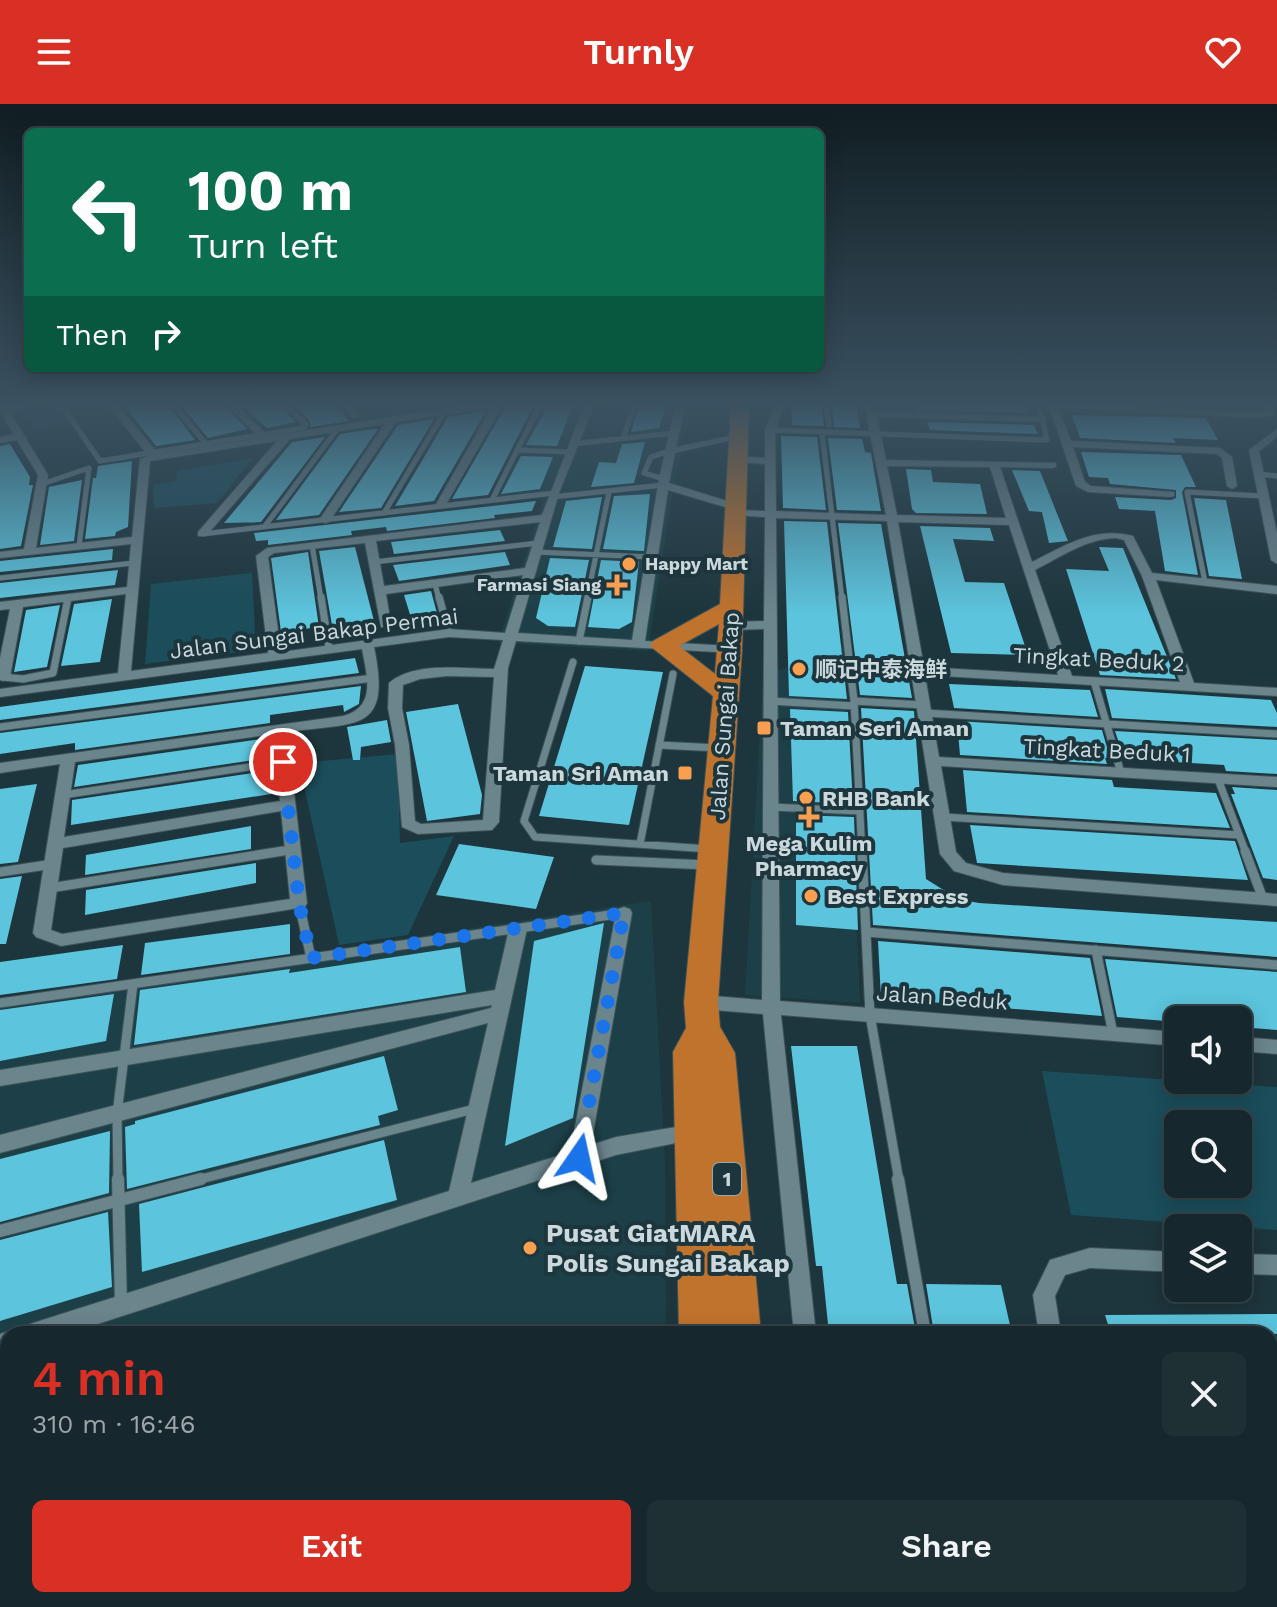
<!DOCTYPE html>
<meta charset="utf-8">
<style>
:root{--surface:#16282d;--page:#1f3035;--text:#f1f3f6;--muted:#9ea6aa;--line:#354449;--accent:#d93025}
body{margin:0;font-family:"Work Sans","Noto Sans SC",sans-serif;background:var(--page);color:var(--text);height:100vh;display:flex;flex-direction:column;font-size:30px;white-space:nowrap}
*{box-sizing:border-box;margin:0}
p{font-size:26px;color:var(--muted)}
.icon{flex:none;width:44px;height:44px;fill:none;stroke:currentColor;stroke-width:2;stroke-linecap:round;stroke-linejoin:round}
.map{position:relative;flex:1;overflow:hidden}
.panel{position:absolute;left:0px;top:1222px;width:1278px;height:282px;display:flex;flex-direction:column;background:var(--surface);border-radius:24px 24px 0 0;box-shadow:0 4px 20px #0003,0 0 0 2px var(--line)}
.panel>*{flex:none}
.hud{position:absolute;left:24px;top:24px;width:800px;height:244px;border-radius:12px;box-shadow:0 4px 20px #0003,0 0 0 2px var(--line);background:#0b6e4f;color:#fff;overflow:hidden}
.controls{position:absolute;left:1164px;top:902px;display:grid;gap:16px}
.controls a{display:grid;place-items:center;width:88px;height:88px;border-radius:12px;background:var(--surface);box-shadow:0 4px 20px #0003,0 0 0 2px var(--line);font-size:40px}
.pin{position:absolute;display:grid;place-items:center;width:68px;height:68px;color:#fff;margin:-34px;border:4px solid #fff;border-radius:50%;box-shadow:0 2px 8px #0007}
.me{position:absolute;width:88px;margin:-44px;rotate:11deg;stroke-linejoin:round;filter:drop-shadow(0 0 6px #0008)}
.turn{display:flex;align-items:center;gap:28px;height:168px;padding:0 32px;font-size:36px}
.turn .icon{width:104px;height:104px;stroke-width:2.5}
.turn b{display:block;font-size:56px;line-height:68px}
.then{display:flex;align-items:center;height:76px;padding:0 32px;background:#0003;gap:16px;font-size:30px}
.round{display:grid;place-items:center;flex:none;width:84px;height:84px;border-radius:12px;background:var(--page)}
.head{display:flex;align-items:center;justify-content:space-between;height:136px;padding:0 32px}
h1{font-size:48px;font-weight:600;line-height:60px;color:var(--accent)}
.primary-button{display:flex;gap:16px;margin-top:auto;padding:16px 32px}
.primary-button a{flex:1;height:92px;border-radius:12px;background:var(--accent);color:#fff;font-size:32px;font-weight:600;line-height:92px;text-align:center}
.primary-button a+a{background:var(--page);color:var(--text)}
header{display:flex;justify-content:space-between;align-items:center;height:104px;padding:0 32px;background:var(--accent);color:#fff;font-size:36px;font-weight:600}
.map>svg:first-child{display:block}
.built{fill:#1d4048}
.green{fill:#1b4d5a;fill-rule:evenodd}
.building{fill:#5cc4dd}
.lines{fill:none;stroke-linecap:round;stroke-linejoin:round}
.lane-far3-casing{stroke:#3c5257;stroke-width:6}
.lane-far2-casing{stroke:#3c5257;stroke-width:9}
.lane-far1-casing{stroke:#3c5257;stroke-width:11}
.lane-casing{stroke:#3c5257;stroke-width:14}
.street-casing{stroke:#3c5257;stroke-width:2}
.highway-casing{stroke:#3c5257;stroke-width:2}
.lane-far3{stroke:#6b858d;stroke-width:5}
.lane-far2{stroke:#6b858d;stroke-width:7}
.lane-far1{stroke:#6b858d;stroke-width:9}
.lane{stroke:#6b858d;stroke-width:12}
.street{fill:#6b858d;fill-rule:evenodd}
.highway{fill:#c0732d;fill-rule:evenodd}
.route{stroke:#1a73e8;stroke-width:14;stroke-dasharray:0 25.2}
.poi-dot{fill:#fa9f4f;stroke:#1d353c;stroke-width:3}
.labels{text-anchor:middle;stroke-width:8;stroke-linejoin:round;paint-order:stroke}
.far-poi-label{font-size:18px;font-weight:bold;fill:#cbd9dd;stroke:#1d353c;text-anchor:start}
.shield{fill:#1d353c;stroke:#97a8ad;stroke-width:2}
.shield-label{font-size:20px;font-weight:bold;fill:#cbd9dd}
.street-label{font-size:22px;fill:#cbd9dd;stroke:#1d353c}
.poi-label{font-size:22px;font-weight:bold;fill:#cbd9dd;stroke:#1d353c;text-anchor:start}
.near-poi-label{font-size:26px;font-weight:bold;fill:#cbd9dd;stroke:#1d353c;text-anchor:start}
</style>
<header><svg class="icon" aria-label="menu" viewBox="0 0 24 24"><path d="M4 6h16M4 12h16M4 18h16"/></svg>Turnly<svg class="icon" aria-label="heart" viewBox="0 0 24 24"><path d="M12 20l-8-8c-3-5 5-10 8-4 3-6 11-1 8 4z"/></svg></header>
<div class="map">
<svg width="1277" height="1503" viewBox="0 0 1277 1503">
<rect width="100%" height="100%" fill="#1d353c"/>
<path class="built" d="M362,299H471L379,314Z
M543,299H693L673,385L648,547L498,539L544,394L492,396Z
M61,300L75,320L36,328L23,308Z
M844,539L860,899L745,891L763,573Z
M651,797L665,1058L666,1230H8V1496H669V1503H0V896Z"/>
<path class="green" d="M253,354L217,399L154,404L153,381L177,377V367Z
M252,469L256,546L145,560L151,480Z
M398,650L400,739L454,732L408,831L339,841L299,659Z
M1042,967L1277,983V1126L1071,1111ZM1238,1020V1080H1178V1020Z"/>
<path class="building" d="M122,299H167L195,336L156,342Z
M179,299H222L247,325L208,334Z
M239,299H279L295,318L267,324Z
M292,299H335L349,317L311,323L310,317Z
M549,299H574L557,342L526,341Z
M640,299H667L659,324L631,328Z
M791,299H821L824,322L792,321Z
M832,299H856L860,324L834,323Z
M923,299H1024L1028,309L924,306Z
M507,300L534,301L488,391L452,395Z
M486,307L434,397L395,402L448,313Z
M1072,311L1206,314L1218,336L1173,334L1176,339L1080,334Z
M434,315L381,404L339,408L398,321Z
M927,318L1034,321L1038,330L930,326Z
M373,325H378L319,411L276,416L340,330Z
M781,332L817,333L826,406L783,404Z
M325,333L261,418L224,419L292,338Z
M828,334L862,335L865,348L871,349L881,407L837,406Z
M645,338L634,379L591,383L599,358L616,359L622,340Z
M10,340L30,373L29,381H33L21,442L0,445V342Z
M1081,348L1181,351L1196,383H1185L1182,388L1198,471L1165,467L1155,407L1119,405L1115,393L1171,396L1176,394V386L1110,380L1108,374L1089,373Z
M521,352L553,353L540,385L501,390Z
M132,357L128,423L116,428L115,432L85,435L93,374H96L98,362Z
M906,365L931,366L933,378L980,380L987,410L916,409L912,405Z
M1012,366L1040,367L1068,437L1049,439L1042,408L1029,407Z
M82,376L74,437L40,441L49,383Z
M650,390L644,447L603,445L614,392Z
M602,393L592,445L553,443L566,397Z
M1194,394L1226,396L1242,475L1209,472Z
M536,397L532,407L494,411L495,414L387,427L386,423L351,427L352,431L268,441V436L256,437L254,429Z
M784,417L827,418L847,595L789,592Z
M838,419L881,420L912,594L860,591Z
M920,422L990,424L994,437L953,435L965,478L1004,479L1028,551L951,549Z
M500,426L505,437L394,450L391,438Z
M355,443L374,517L336,522L332,521L319,447Z
M1099,443L1123,444L1176,575L1100,571L1066,465L1109,467Z
M113,445L112,456L0,468V457Z
M308,448L319,523L281,528L271,454Z
M505,448L510,461L399,477L393,461Z
M550,454L589,456L575,523L548,522L536,514Z
M601,456L639,458L632,518L619,525L588,523Z
M118,466L115,481L0,494V479Z
M431,487L438,513L412,517L404,491Z
M112,495L100,558L61,562L74,500Z
M60,501L47,563L14,568L26,506Z
M355,554L359,569L0,616V603Z
M585,562L663,568L629,721L539,712Z
M949,580L1090,586L1098,613L954,604Z
M361,582L359,600L344,608L343,601L270,611V619L75,646V639L0,650V629Z
M1105,585L1271,596L1277,609V623L1112,614Z
M458,600L482,691L480,710L427,717L406,608Z
M861,604L914,607L926,775L958,795L979,799L1277,818V853L873,821Z
M790,605L848,608L853,700L793,697Z
M387,616L391,638L361,643L360,656H353L347,623Z
M957,617L1102,626L1110,654H1105L1107,660L960,651Z
M1115,627L1277,636V670L1226,667L1224,661L1124,655Z
M269,634L267,654L74,683L78,661Z
M272,666L271,690L71,721L72,696Z
M963,666L1112,676L1114,683L1216,689L1230,724L967,708Z
M37,680L18,758L0,760V685Z
M1232,683L1277,686V776L1263,774L1231,690H1235Z
M796,711L854,713L858,826L796,821Z
M970,721L1235,737L1248,776L977,759Z
M251,722V745L85,771L86,751Z
M459,740L554,753L536,805L436,791Z
M256,759V779L85,811L86,786Z
M22,772L6,840H0V775Z
M604,819L573,1014L505,1042L534,837Z
M290,820V850L141,871L145,839Z
M878,837L1090,854L1102,912L881,894Z
M123,841L117,875L0,891V858Z
M460,843L466,888L134,941L140,886L290,865L289,869Z
M1105,855L1277,868V926L1238,923V916L1178,918L1117,913Z
M114,890L106,937L0,957V906Z
M791,942H857L897,1180H907L916,1230H829L822,1162H816Z
M384,952L398,1006L378,1012L380,1021L127,1085L125,1023L135,1020V1017Z
M110,1027L109,1089L0,1118V1055Z
M384,1036L397,1096L142,1168L139,1100Z
M108,1108L112,1183L0,1217V1136Z
M926,1180L1001,1181L1012,1230H934Z
M1277,1210V1230H1111L1105,1211Z"/>
<g class="lines">
<g class="lane-far3-casing">
<path id="lane-far3" d="M60,299L100,357L303,324L306,321L284,299
M172,299L206,340
M826,299L829,321
M917,299L920,312
M770,326L1047,336L1038,299
M822,329L842,495
M623,335L635,299
M573,340L674,329
M517,346L570,348
M1258,370L1277,372
M664,375L644,369L651,353L670,347
M42,380L89,364L79,442
M552,393L663,381
M492,396L541,299
M384,409L445,307
M265,422L338,324
M202,430L554,389
M312,441L321,495
M535,448L651,453
M374,458L538,439
M0,474L133,459
M1205,478L1187,388L1263,392
M435,480L439,495
M587,495L609,388"/>
</g>
<g class="lane-far2-casing">
<path id="lane-far2" d="M321,493L329,544
M439,493L449,529
M842,493L854,597L862,749
M579,537L588,493
M573,558L524,717L535,733L709,745
M3,573L23,575L53,569L68,494
M1094,577L1121,669
M770,597L854,602
M854,597L923,601
M925,609L1277,630
M0,623L373,574
M659,641L718,644
M1218,675L1246,749
M63,691L283,658
M771,703L860,707
M943,713L1239,731
M640,740L673,570
M271,749L293,745"/>
</g>
<g class="lane-far1-casing">
<path id="lane-far1" d="M862,747L870,911L899,1077
M1245,747L1263,795
M596,756L708,761
M0,768L53,760
M50,784L283,747
M299,799L311,854
M866,828L1277,861
M1096,846L1113,930
M0,899L624,809
M118,1077L117,1010L133,880
M193,1077L478,1004"/>
</g>
<g class="lane-casing">
<path id="lane" d="M118,1075L121,1201
M898,1075L925,1230
M0,1127L201,1075
M0,1484L8,1482
M971,1496L972,1503"/>
</g>
<g class="street-casing">
<path id="street" d="M0,299H5L7,303L44,299L10,308L48,371L36,444L132,433L140,355L151,351L147,350L106,299H116L155,346L156,348L152,351L260,334L225,299H235L265,329V333L478,299H504L445,402L440,405L435,402L492,303L396,318L329,418L325,419L319,416L385,320L290,335L206,432H198V428L277,337L150,357L131,567L268,549L256,452L267,444L542,411L585,299H595L559,389L518,529L632,536L659,375L676,299H686L676,343L739,330L744,333L675,349L669,379L740,401L741,403L738,406L765,407V360L738,358L733,355L738,352L765,354V326L776,299H786L775,326L776,407L886,411L864,299H874L875,307L1046,313V317L1043,318L877,313L886,356L1056,359V363L1052,364L1000,363L1032,458C1066,441 1095,422 1133,432L1152,469L1277,482V490L1156,476L1194,579L1277,584V592L925,571L939,653L1277,673V683L941,662L956,748L966,759L1003,769L1277,790V802L1003,781L954,767L940,750L887,417L776,414L780,897L1178,928V942L781,911L816,1230H794L763,910L701,905L695,903L692,898L695,893L701,891L762,896L764,525L731,526L725,522L731,518L764,517L765,413L732,411L730,409L735,406L668,386L645,537L730,542L737,546L735,549L516,537L508,564L499,718L492,726L418,730L402,723L395,641L388,604L389,579C415,557 463,565 494,565L503,536L449,533L374,543C392,630 357,618 287,628L307,799L305,803L61,842L36,833L33,829L60,660L0,669V659L343,612C377,603 367,572 362,545L0,593V585L118,569L126,490L23,503L10,573L3,577L0,576V554L10,505L0,506V498L127,483L131,440L0,454V448L24,445L38,371L17,336L0,339V333L14,330L0,307ZM887,362L990,363L1006,414L897,411ZM540,418L525,464L384,482L376,437ZM898,418L1009,421L1058,571L924,563ZM1116,434L1124,436L1142,472L1180,578L1072,572L1035,466C1062,452 1086,435 1116,434ZM365,439L381,523H389L391,520L386,490L523,471L505,529L449,525L281,548L268,453L274,449ZM447,572L494,573L483,716L421,720L415,717L409,641L402,604L403,581L420,575ZM273,630L280,697L64,733L75,658ZM281,707L290,795L62,830L51,826L63,744Z
M338,299H349L362,312L354,314Z
M1048,299L1260,308H1265L1262,299H1272L1275,310L1260,314L1059,304L1071,337L1220,344L1232,353L1237,382L1232,385L1227,382L1222,354L1217,350L1073,343L1085,378L1091,382L1174,388V392L1170,393L1088,388L1076,382Z
M1277,325V333L1259,347L1277,429V460L1271,456L1249,346Z
M624,803L630,805L632,809L591,1041L616,1033L694,1020L701,1022L704,1028L701,1034L616,1051L67,1230H22L25,1222L33,1219L449,1087L488,919L0,1049V1031L491,904L492,901L0,982V966L495,886L509,825L512,821H524L527,825L471,1079L570,1048L616,809L618,805Z
M1238,933L1277,936V950L1238,947Z
M1090,1144L1178,1148V1168L1090,1164L1065,1171L1055,1192L1061,1230H1039L1033,1191L1050,1156Z
M1238,1150L1277,1151V1171L1238,1170Z
M8,1227L16,1230H8V1249L0,1252V1230Z
M1277,1448V1474L1270,1475V1449Z
M820,1496H846V1503H820Z
M1112,1496H1138L1140,1503H1114Z"/>
</g>
<g class="highway-casing">
<path id="highway" d="M731,299H749L742,546L718,898L720,923L735,949L761,1230H679L673,948L686,924L684,898L713,592L650,542L653,537L720,500ZM719,520L715,570L679,542Z
M680,1496H730V1503H680Z
M738,1496H788V1503H738Z"/>
</g>
<use href="#lane-far3" class="lane-far3"/>
<use href="#lane-far2" class="lane-far2"/>
<use href="#lane-far1" class="lane-far1"/>
<use href="#lane" class="lane"/>
<use href="#street" class="street"/>
<use href="#highway" class="highway"/>
</g>
<linearGradient id="sky" x2="0" y2="1"><stop stop-color="#101d21"/><stop offset="0.59" stop-color="#3a5161"/><stop offset="1" stop-color="#3a5161" stop-opacity="0"/></linearGradient>
<rect width="1277" height="510" fill="url(#sky)"/>
<g class="lines">
<path class="route" d="M283,658L299,799L311,854L624,809L579,1054"/>
</g>
<g class="poi-dot">
<circle cx="629" cy="460" r="8"/>
<path d="M613 469h8v8h8v8h-8v8h-8v-8h-8v-8h8z"/>
<circle cx="799" cy="565" r="8"/>
<rect x="756" y="616" width="16" height="16" rx="4"/>
<rect x="677" y="661" width="16" height="16" rx="4"/>
<circle cx="806" cy="694" r="8"/>
<path d="M805 701h8v8h8v8h-8v8h-8v-8h-8v-8h8z"/>
<circle cx="811" cy="792" r="8"/>
<circle cx="530" cy="1144" r="8"/>
</g>
<g class="labels">
<g class="far-poi-label">
<text x="645" y="466">Happy Mart</text>
<text x="601" y="487" text-anchor="end">Farmasi Siang</text>
</g>
<rect class="shield" x="713" y="1059" width="28" height="32" rx="6"/>
<g class="shield-label">
<text x="727" y="1082">1</text>
</g>
<g class="street-label">
<text transform="translate(314 529) rotate(-7)" y="8">Jalan Sungai Bakap Permai</text>
<text transform="translate(1099 555) rotate(3)" y="8">Tingkat Beduk 2</text>
<text transform="translate(724 612) rotate(-86)" y="8">Jalan Sungai Bakap</text>
<text transform="translate(1107 646) rotate(3)" y="8">Tingkat Beduk 1</text>
<text transform="translate(942 893) rotate(4)" y="8">Jalan Beduk</text>
</g>
<g class="poi-label">
<text x="815" y="573">顺记中泰海鲜</text>
<text x="780" y="632">Taman Seri Aman</text>
<text x="669" y="677" text-anchor="end">Taman Sri Aman</text>
<text x="822" y="702">RHB Bank</text>
<text x="809" y="747" text-anchor="middle">Mega Kulim<tspan x="809" dy="25">Pharmacy</tspan></text>
<text x="827" y="800">Best Express</text>
</g>
<g class="near-poi-label">
<text x="546" y="1138">Pusat GiatMARA<tspan x="546" dy="30">Polis Sungai Bakap</tspan></text>
</g>
</g>
</svg>
<div class="controls">
<a><svg class="icon" aria-label="sound" viewBox="0 0 24 24"><path d="M4 9h4l5-4v14l-5-4H4zM17 9q2 3 0 6"/></svg></a>
<a><svg class="icon" aria-label="search" viewBox="0 0 24 24"><circle cx="10" cy="10" r="6"/><path d="M15 15l6 6"/></svg></a>
<a><svg class="icon" aria-label="layers" viewBox="0 0 24 24"><path d="M12 4l9 5-9 5-9-5zM3 14l9 5 9-5"/></svg></a>
</div>
<div class="pin" style="left:283px;top:658px;background:#d93025"><svg class="icon" aria-label="arrive" viewBox="0 0 24 24"><path d="M6 21V4h12l-3 4 3 4H6"/></svg></div>
<svg class="me" style="left:579px;top:1054px" viewBox="-20 -20 40 40"><path d="M0-17L14 15 0 8-14 15z" fill="#1a73e8" stroke="#fff" stroke-width="4"/></svg>
<div class="hud">
<div class="turn"><svg class="icon" aria-label="left" viewBox="0 0 24 24"><path d="M17 20v-9H6M10 6l-5 5 5 5"/></svg><div><b>100 m</b>Turn left</div></div>
<div class="then">Then<svg class="icon" aria-label="right" viewBox="0 0 24 24"><path d="M7 20v-9h11M14 6l5 5-5 5"/></svg></div>
</div>
<section class="panel">
<div class="head"><div><h1>4 min</h1><p>310 m · 16:46</p></div><a class="round"><svg class="icon" aria-label="close" viewBox="0 0 24 24"><path d="M6 6l12 12M18 6L6 18"/></svg></a></div>
<div class="primary-button"><a>Exit</a><a>Share</a></div>
</section>
</div>
